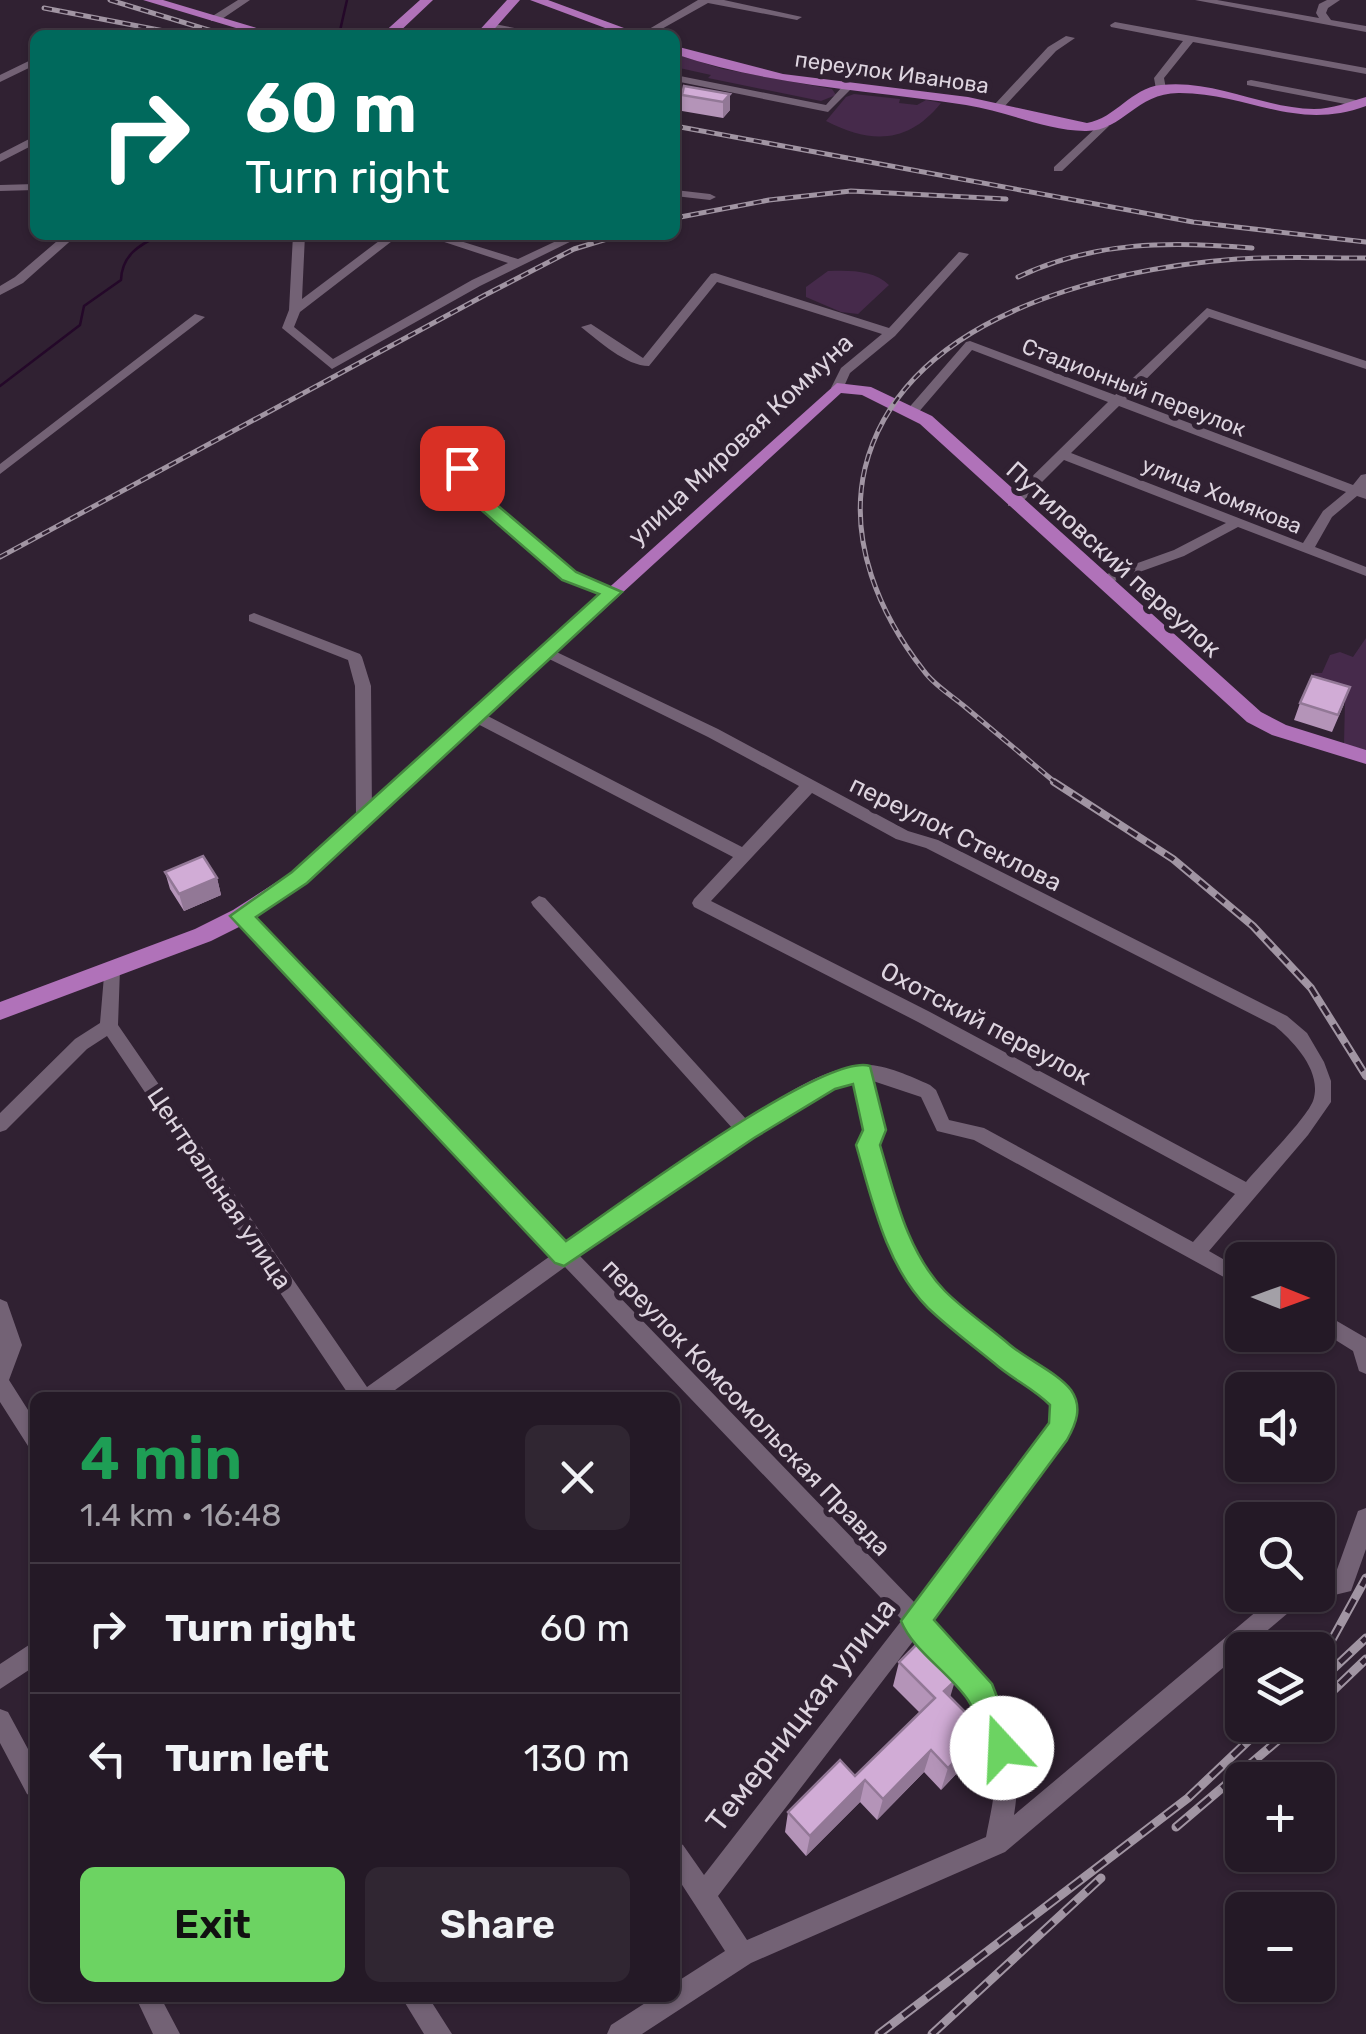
<!DOCTYPE html>
<meta charset="utf-8">
<style>
:root{--surface:#241926;--page:#302632;--text:#f1f3f6;--muted:#a3a0a7;--line:#413843;--accent:#6cd362}
body{margin:0;font-family:Rubik,sans-serif;background:var(--page);color:var(--text);height:100vh;display:flex;flex-direction:column;font-size:38px;white-space:nowrap}
*{box-sizing:border-box;margin:0}
p{font-size:32px;color:var(--muted)}
.icon{flex:none;width:55px;height:55px;fill:none;stroke:currentColor;stroke-width:2;stroke-linecap:round;stroke-linejoin:round}
.map{position:relative;flex:1;overflow:hidden}
.side{position:absolute;left:30px;top:1392px;width:650px;height:610px;display:flex;flex-direction:column;background:var(--surface);border-radius:15px;box-shadow:0 2px 8px #0004,0 0 0 2px var(--line)}
.side>*{flex:none}
.banner{position:absolute;left:30px;top:30px;width:650px;height:210px;border-radius:15px;box-shadow:0 2px 8px #0004,0 0 0 2px var(--line);background:#00695c;color:#fff;overflow:hidden}
.needle{width:65px;rotate:91deg}
.fabs{position:absolute;left:1225px;top:1242px;display:grid;gap:20px}
.fabs a{display:grid;place-items:center;width:110px;height:110px;border-radius:15px;background:var(--surface);box-shadow:0 2px 8px #0004,0 0 0 2px var(--line);font-size:50px}
.pin{position:absolute;display:grid;place-items:center;width:85px;height:85px;color:#fff;margin:-42px;border-radius:20px;box-shadow:0 5px 15px #0006}
.me{position:absolute;width:110px;margin:-55px;rotate:340deg;stroke-linejoin:round;filter:drop-shadow(0 0 8px #0008)}
.turn{display:flex;align-items:center;gap:35px;height:210px;padding:0 50px;font-size:45px}
.turn .icon{width:130px;height:130px;stroke-width:2.5}
.turn b{display:block;font-size:70px;line-height:85px}
.round{display:grid;place-items:center;flex:none;width:105px;height:105px;border-radius:15px;background:var(--page)}
.head{display:flex;align-items:center;justify-content:space-between;height:170px;padding:0 50px}
h1{font-size:60px;font-weight:600;line-height:75px;color:#1e9e55}
.button{display:flex;gap:20px;margin-top:auto;padding:20px 50px}
.button a{flex:1;height:115px;border-radius:15px;background:var(--accent);color:#111;font-size:40px;font-weight:600;line-height:115px;text-align:center}
.button a+a{background:var(--page);color:var(--text)}
ul{padding:0;list-style:none}
li{display:flex;align-items:center;gap:30px;height:130px;padding:0 50px;border-top:2px solid var(--line)}
li div{flex:1}
li b{display:block;font-size:38px}
li em{font-style:normal}
.map>svg:first-child{display:block}
.green{fill:#462a4b}
.lines{fill:none;stroke-linecap:round;stroke-linejoin:round}
.stream{stroke:#240829;stroke-width:2.5}
.minor{fill:#736275;fill-rule:evenodd}
.major{fill:#b072b9;fill-rule:evenodd}
.rail-far2-casing{stroke:#a195a3;stroke-width:5}
.rail-far1-casing{stroke:#a195a3;stroke-width:8}
.rail-casing{stroke:#a195a3;stroke-width:9}
.rail-far2{stroke:#302132;stroke-width:2.5;stroke-dasharray:8;stroke-linecap:butt}
.rail-far1{stroke:#302132;stroke-width:4;stroke-dasharray:11;stroke-linecap:butt}
.rail{stroke:#302132;stroke-width:5;stroke-dasharray:15;stroke-linecap:butt}
.wall{fill:#b494b8}
.shaded-wall{fill:#927896}
.building{fill:#d1acd6;stroke:#927896;stroke-width:2.5}
.route{fill:#6cd362;stroke:#468940;stroke-width:2.5}
.labels{text-anchor:middle;stroke-width:10;stroke-linejoin:round;paint-order:stroke}
.far-street-label{font-size:22px;fill:#ddd4df;stroke:#302132}
.street-label{font-size:25px;fill:#ddd4df;stroke:#302132}
.near-street-label{font-size:30px;fill:#ddd4df;stroke:#302132}
</style>
<div class="map">
<svg width="1366" height="2034" viewBox="0 0 1366 2034">
<rect width="100%" height="100%" fill="#302132"/>
<path class="green" d="M675,54L723,69L832,89L836,95L821,101L708,78L711,75L675,67Z
M854,94L900,99L899,103L917,105L926,100L941,103C908,144 871,144 826,121L846,97Z
M828,271C850,270 874,270 889,285L858,314L841,312L806,297V287Z
M1366,638V750L1344,744L1345,700L1311,683L1314,673H1322L1330,655L1340,652L1353,657Z"/>
<g class="lines">
<path class="stream" d="M339,35L347,0
M0,386L80,325L84,306L121,280C122,255 139,245 160,235"/>
<path class="minor" d="M238,0H250L219,21H211V17Z
M698,0H724L802,17L797,20L708,3L651,35H639Z
M1195,0H1217L1319,18L1316,13L1319,4L1327,0H1340L1328,8L1326,13L1331,20L1366,26V32Z
M1115,22L1366,68V74L1193,42L1164,78L1166,89L1161,92L1156,89L1154,78L1183,41L1111,27L1110,25Z
M489,23L535,32L540,35H520L485,28V24Z
M1066,36L1075,38L1056,51L1003,108H995V104L1048,47Z
M35,58V65L0,82V75Z
M675,75L826,105L842,87L851,89L828,112L675,81Z
M1251,80L1361,101L1366,104L1361,107L1247,85V81Z
M1100,124L1109,126L1062,171H1054V167Z
M35,136V144L0,162V154Z
M35,184V190L0,191V185Z
M675,190L710,194L716,197L710,200L675,196Z
M64,235H77L23,283L0,295V286L15,277Z
M293,235H305L302,299L387,235H400L300,312L294,327L333,359L472,280L508,263L423,235H441L518,259L569,235H584L480,286L332,369L282,328L289,310Z
M959,252L969,254L895,336L850,373L842,391L837,392L831,388L841,368L882,334L717,282L649,366C626,366 599,341 581,327L591,324L643,358L711,274L715,273L889,328Z
M1207,308L1366,361V369L1209,317L1126,399L1353,485L1361,475L1366,474V499L1357,496L1332,517L1315,547L1366,567V576L1238,527L1184,556L1106,584H1096V578L1174,550L1226,523L1064,460L1018,506H1008V500L1108,402L972,350L917,414H907L906,411L966,342L970,341L1115,395ZM1119,406L1346,492L1323,511L1303,543L1071,453Z
M195,314L205,317L0,474V464Z
M500,439L505,440V446L469,470L468,482L574,573L618,589V595H608L564,579L456,486L454,483L458,465Z
M254,613L360,654L362,657L371,686L372,817L370,821L364,823L356,817L355,686L348,660L249,621V615Z
M546,647L718,729L908,831L938,840L1287,1016L1307,1033L1324,1062L1331,1081V1102L1308,1135L1209,1251L1242,1270V1287L974,1140L937,1131L921,1097L873,1081L883,1130L877,1145L903,1228L931,1278L1031,1367C1056,1376 1082,1395 1072,1425L930,1618C988,1678 1029,1727 1014,1815L1276,1595H1304L1301,1602L1005,1852L751,1963L642,2034H607L611,2025L653,1998H675V1983L725,1951L675,1874V1841L683,1845L704,1875L902,1620L565,1267L384,1398H351L107,1036L87,1049L6,1130L0,1132V1113L75,1039L100,1023L105,964L111,962L120,969L118,1025L367,1387L553,1254L235,920L233,916L241,910L247,912L568,1244L733,1129L533,906L531,902L539,896L545,898L747,1120C780,1098 820,1069 861,1065C882,1063 910,1076 930,1085L936,1090L949,1120L984,1128L1193,1242L1235,1194L918,1022L694,907L692,903L694,899L733,857L470,720L467,716L470,712H480L742,847L799,786L708,737L541,655V649ZM812,793L896,839L926,848L1275,1026C1294,1042 1323,1072 1313,1101C1306,1119 1260,1165 1246,1182L930,1012L711,901ZM855,1081L865,1130L859,1145L887,1236L917,1290L1017,1379C1036,1387 1051,1394 1054,1416L915,1603L580,1256L784,1115L829,1089ZM917,1636C953,1674 996,1719 995,1775C995,1796 990,1816 986,1837L747,1940L718,1896Z
M0,1299L7,1302L22,1345L9,1380L35,1421V1448L28,1446L0,1402Z
M1318,1310L1366,1338V1374L1359,1371L1353,1351L1318,1329Z
M1366,1508V1549L1351,1591L1318,1599L1310,1595H1318V1578L1335,1575L1358,1511Z
M35,1641V1666L0,1689V1664Z
M0,1709L8,1712L35,1762V1798L27,1794L0,1743Z
M136,1998H161L180,2034H153Z
M402,1998H429L452,2034H424Z"/>
<path class="major" d="M143,0H163L280,35H259Z
M420,0H433L396,35H381Z
M507,0H520L489,35H475Z
M530,0H548L643,35H624Z
M675,46L783,74L968,97L1087,123C1116,118 1131,88 1161,85C1214,79 1262,108 1314,109C1333,109 1348,102 1366,97V106C1295,132 1248,93 1180,93C1136,92 1123,132 1085,131C1045,130 1006,111 966,105C868,90 770,86 675,54Z
M837,383L871,387L932,416L1261,712L1286,725L1366,750V764L1272,735L1247,722L920,424L862,395L841,393L306,882L249,922L211,941L0,1020V1002L195,929L233,910L292,872Z"/>
<g class="rail-far2-casing">
<path id="rail-far2" d="M110,0L225,35
M44,8L185,35
M675,126L1193,222L1366,242
M675,218L769,200L851,191L1006,199
M1018,277C1094,241 1170,241 1252,248
M0,557L485,295L574,249L620,235
M1057,784C1026,758 995,732 964,706C951,695 934,685 924,671C879,614 848,540 865,468C902,317 1102,269 1237,259C1280,256 1323,258 1366,258"/>
</g>
<g class="rail-far1-casing">
<path id="rail-far1" d="M1054,782L1173,859L1253,926L1311,988L1366,1076"/>
</g>
<g class="rail-casing">
<path id="rail" d="M1318,1665L1366,1578
M1318,1683L1366,1638
M1318,1705L1366,1659
M1176,1827L1296,1725
M879,2034L1188,1798L1265,1725
M932,2034L1101,1878"/>
</g>
<use href="#rail-far2" class="rail-far2"/>
<use href="#rail-far1" class="rail-far1"/>
<use href="#rail" class="rail"/>
</g>
<path class="wall" d="M730,94V110L723,118L682,111V95Z
M1300,703L1344,704L1332,732L1294,720Z
M165,872L217,878L221,895L184,911L170,889Z
M951,1651L945,1671L950,1697L976,1753L941,1790L924,1772L877,1820L860,1802L806,1856L785,1832L788,1812L855,1776L920,1713L893,1686L899,1662Z"/>
<path class="shaded-wall" d="M730,94V110L723,118V102Z
M217,878L221,895L184,911L179,894Z
M951,1651L944,1675L938,1664Z
M955,1681L948,1704L944,1691Z
M984,1731L976,1753L941,1790L948,1768Z
M931,1750L924,1772L877,1820L883,1799Z
M865,1780L860,1802L806,1856L810,1836Z"/>
<path class="building" d="M684,86L730,94L723,102L682,95Z
M1312,676L1350,687L1338,715L1300,703Z
M203,856L217,878L179,894L165,872Z
M930,1631L951,1651L938,1664L955,1681L944,1691L984,1731L948,1768L931,1750L883,1799L865,1780L810,1836L788,1812L840,1760L855,1776L935,1698L899,1662Z"/>
<path class="route" d="M462,463L471,468L470,482L576,572L622,592L307,883L256,917L566,1241C613,1209 825,1051 870,1066L886,1130L880,1145C895,1195 907,1252 945,1291C965,1311 989,1327 1010,1345C1028,1360 1058,1373 1071,1390C1083,1407 1076,1424 1067,1440L934,1620L992,1684L1017,1748L1013,1759L1002,1763L992,1759C984,1740 979,1717 968,1700C949,1672 913,1651 901,1621L1049,1423L1050,1405C1033,1388 1012,1379 994,1363C972,1345 949,1328 928,1308C886,1266 872,1200 856,1145L863,1130L853,1084L835,1089L754,1138L564,1266L555,1263L230,916L292,872L599,594L562,580L455,487L454,468Z"/>
<g class="labels">
<g class="far-street-label">
<text transform="translate(892 72) rotate(8)" y="8">переулок Иванова</text>
<text transform="translate(1134 387) rotate(21)" y="8">Стадионный переулок</text>
<text transform="translate(1222 495) rotate(22)" y="8">улица Хомякова</text>
</g>
<g class="street-label">
<text transform="translate(740 439) rotate(-43)" y="9">улица Мировая Коммуна</text>
<text transform="translate(1114 559) rotate(42)" y="9">Путиловский переулок</text>
<text transform="translate(956 833) rotate(26)" y="9">переулок Стеклова</text>
<text transform="translate(986 1023) rotate(28)" y="9">Охотский переулок</text>
<text transform="translate(220 1188) rotate(56)" y="9">Центральная улица</text>
<text transform="translate(747 1407) rotate(46)" y="9">переулок Комсомольская Правда</text>
</g>
<g class="near-street-label">
<text transform="translate(801 1715) rotate(-52)" y="10">Темерницкая улица</text>
</g>
</g>
</svg>
<div class="fabs">
<a><svg class="needle" viewBox="-14 -14 28 28"><path d="M0-13l5 13h-10z" fill="#e53935"/><path d="M0 13l5-13h-10z" fill="#a3a0a7"/></svg></a>
<a><svg class="icon" aria-label="sound" viewBox="0 0 24 24"><path d="M4 9h4l5-4v14l-5-4H4zM17 9q2 3 0 6"/></svg></a>
<a><svg class="icon" aria-label="search" viewBox="0 0 24 24"><circle cx="10" cy="10" r="6"/><path d="M15 15l6 6"/></svg></a>
<a><svg class="icon" aria-label="layers" viewBox="0 0 24 24"><path d="M12 4l9 5-9 5-9-5zM3 14l9 5 9-5"/></svg></a>
<a>+</a>
<a>−</a>
</div>
<div class="pin" style="left:462px;top:468px;background:#d93025"><svg class="icon" aria-label="arrive" viewBox="0 0 24 24"><path d="M6 21V4h12l-3 4 3 4H6"/></svg></div>
<svg class="me" style="left:1002px;top:1748px" viewBox="-20 -20 40 40"><circle r="19" fill="#fff"/><path d="M0-13L10 11 0 6-10 11z" fill="#6cd362"/></svg>
<div class="banner">
<div class="turn"><svg class="icon" aria-label="right" viewBox="0 0 24 24"><path d="M7 20v-9h11M14 6l5 5-5 5"/></svg><div><b>60 m</b>Turn right</div></div>
</div>
<section class="side">
<div class="head"><div><h1>4 min</h1><p>1.4 km · 16:48</p></div><a class="round"><svg class="icon" aria-label="close" viewBox="0 0 24 24"><path d="M6 6l12 12M18 6L6 18"/></svg></a></div>
<ul>
<li><svg class="icon" aria-label="right" viewBox="0 0 24 24"><path d="M7 20v-9h11M14 6l5 5-5 5"/></svg><div><b>Turn right</b></div><em>60 m</em></li>
<li><svg class="icon" aria-label="left" viewBox="0 0 24 24"><path d="M17 20v-9H6M10 6l-5 5 5 5"/></svg><div><b>Turn left</b></div><em>130 m</em></li>
</ul>
<div class="button"><a>Exit</a><a>Share</a></div>
</section>
</div>
